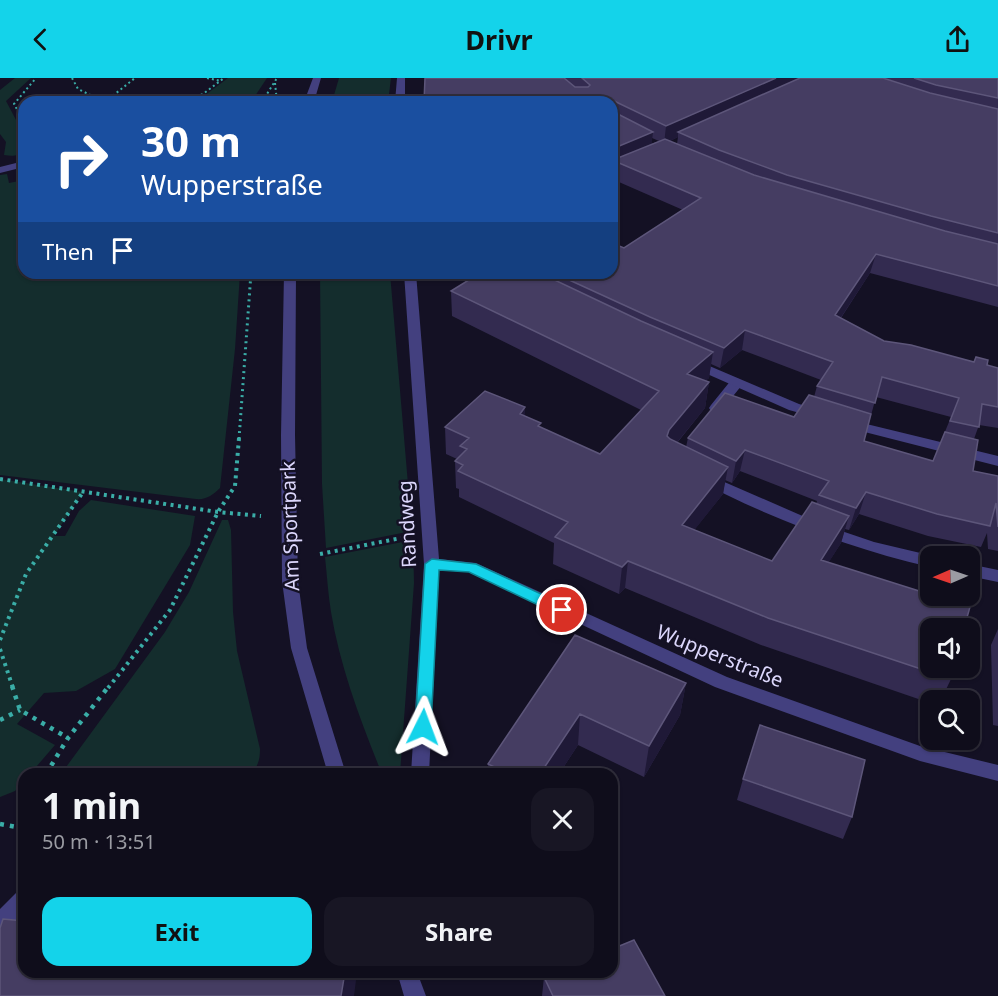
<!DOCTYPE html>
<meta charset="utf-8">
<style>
:root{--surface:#0f0d1b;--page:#181624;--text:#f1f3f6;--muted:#9b9ca3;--line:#2f2d3a;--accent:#14d3ea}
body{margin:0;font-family:"Noto Sans",sans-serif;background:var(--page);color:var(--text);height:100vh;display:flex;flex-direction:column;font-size:22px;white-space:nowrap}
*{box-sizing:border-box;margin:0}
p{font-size:20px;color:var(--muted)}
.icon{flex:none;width:33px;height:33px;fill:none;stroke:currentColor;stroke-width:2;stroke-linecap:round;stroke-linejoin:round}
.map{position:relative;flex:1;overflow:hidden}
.sheet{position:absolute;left:18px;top:690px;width:600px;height:210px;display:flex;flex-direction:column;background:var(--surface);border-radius:18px;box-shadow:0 2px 4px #0004,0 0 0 2px var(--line)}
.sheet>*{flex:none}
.guide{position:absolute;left:18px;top:18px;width:600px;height:183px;border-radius:18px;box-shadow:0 2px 4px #0004,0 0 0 2px var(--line);background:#1a4fa0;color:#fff;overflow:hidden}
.needle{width:39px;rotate:268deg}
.buttons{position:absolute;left:920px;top:468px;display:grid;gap:12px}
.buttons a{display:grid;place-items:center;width:60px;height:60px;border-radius:12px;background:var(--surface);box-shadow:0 2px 4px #0004,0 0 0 2px var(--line);font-size:30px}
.pin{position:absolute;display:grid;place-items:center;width:51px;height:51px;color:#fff;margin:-26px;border:3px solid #fff;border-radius:50%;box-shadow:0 2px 6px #0007}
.me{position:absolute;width:66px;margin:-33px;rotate:3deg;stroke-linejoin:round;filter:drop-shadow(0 0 4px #0008)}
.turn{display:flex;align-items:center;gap:21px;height:126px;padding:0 24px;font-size:27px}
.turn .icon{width:78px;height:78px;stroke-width:2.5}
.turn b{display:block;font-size:42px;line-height:51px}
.then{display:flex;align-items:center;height:57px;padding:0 24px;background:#0003;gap:12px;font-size:22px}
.round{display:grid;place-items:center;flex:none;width:63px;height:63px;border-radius:18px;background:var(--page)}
.overview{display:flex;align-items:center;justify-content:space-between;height:102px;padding:0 24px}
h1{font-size:36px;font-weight:700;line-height:45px}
.primary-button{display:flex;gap:12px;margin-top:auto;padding:12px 24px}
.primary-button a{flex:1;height:69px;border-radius:18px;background:var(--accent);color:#111;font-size:24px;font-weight:700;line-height:69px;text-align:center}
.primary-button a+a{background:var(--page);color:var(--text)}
header{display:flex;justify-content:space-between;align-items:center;height:78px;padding:0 24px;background:var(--accent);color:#111;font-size:27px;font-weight:700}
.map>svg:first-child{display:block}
.green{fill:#142d2d}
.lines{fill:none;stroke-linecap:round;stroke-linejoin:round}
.path-far3{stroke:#3aada7;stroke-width:2;stroke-dasharray:2 3;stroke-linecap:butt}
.path-far2{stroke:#3aada7;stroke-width:3;stroke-dasharray:2 4;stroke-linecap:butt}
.path-far1{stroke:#3aada7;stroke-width:4;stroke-dasharray:3 4.5;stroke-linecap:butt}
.path{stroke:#3aada7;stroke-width:4.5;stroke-dasharray:4 6;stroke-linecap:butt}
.service{fill:#43407f;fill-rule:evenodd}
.minor{fill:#43407f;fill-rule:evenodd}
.wall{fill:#332b50;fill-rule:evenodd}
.shaded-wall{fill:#1f1937}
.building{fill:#453d62;stroke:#5d567a;stroke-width:1.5}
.route{fill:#14d3ea;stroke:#0d8998;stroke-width:1.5}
.labels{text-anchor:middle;stroke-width:5;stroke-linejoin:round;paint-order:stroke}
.street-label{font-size:20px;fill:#dcd7fc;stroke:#141124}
</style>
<header><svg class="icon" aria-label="back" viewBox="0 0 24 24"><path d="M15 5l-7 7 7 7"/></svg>Drivr<svg class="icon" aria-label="share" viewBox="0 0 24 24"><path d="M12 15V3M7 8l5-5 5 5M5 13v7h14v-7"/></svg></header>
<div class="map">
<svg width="998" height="918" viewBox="0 0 998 918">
<rect width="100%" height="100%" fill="#141124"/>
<path class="green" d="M15,0H31L6,23L24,57V72C18,79 12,78 4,77L6,64L0,56V12Z
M228,0H267L251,24H196Z
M339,0H391L388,24H332Z
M7,96L9,105L24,102V195H240L235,271L220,410C213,417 206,422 196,421L0,397V97Z
M320,195H390L412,453L326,470L322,406Z
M0,401L83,414L54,458H65L79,433L91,422L195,438L190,467L115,591L76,613L44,615L17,646L55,667L30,696H24V703L15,713L0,719Z
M222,442H228L231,452L233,534L237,573L260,671C260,682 258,688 251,696H61L165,554L189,514Z
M413,462L414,505L400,696H382C361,644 340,589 331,534C328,516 327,497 325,479Z"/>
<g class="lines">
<path class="path-far3" d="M72,0L78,11L105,24
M207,0L221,3
M275,5L277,24
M105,24L135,0
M182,24L203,16L224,0
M262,24L277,0
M24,44L14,26L36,0"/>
<path class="path-far2" d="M239,361L251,195"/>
<path class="path-far1" d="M0,401L218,434L261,438
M320,476L401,460
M0,562L26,496L83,414
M0,571L13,610
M108,610L170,532L218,434L235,408L239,360"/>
<path class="path" d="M12,608L20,632L68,660
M0,642L20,632
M46,696L68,660L109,608
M24,744L22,750L24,754
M0,746L22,750"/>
<path class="service" d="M24,83V89L0,95V89Z
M737,300L743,304L742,307L721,333H711L709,330L711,327L732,301Z
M706,396L821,446L874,464L933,478H930V489C850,470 774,442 701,404L699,401L701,398Z
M969,486L998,492V504L969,498Z"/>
<path class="minor" d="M313,0H321L314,24H304Z
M397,0H405V24H395Z
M284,195H296L295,357L298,503L307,570L346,696H328L291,570L282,503L281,357Z
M404,195H416L439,481L476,485L727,599L920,668L998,687V703L920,683L715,609L469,494L439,492L429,696H411L424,486Z
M693,281L799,326L823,333L825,336L818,340L789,332L689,288L687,285Z
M850,342L998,378V388L845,349L843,346Z
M24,812V835L7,852L0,855V831L17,814Z
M397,894H417L426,918H404Z"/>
</g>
<path class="wall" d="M425,0H998V229L870,195L841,240L884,263L998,290V350L979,347L974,361L973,393L998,398V473L988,471L987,455L981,469L928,458L859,436L849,452L845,451L841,465L828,485L951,601L941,622H930V625L761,567L625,510L619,516L553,486L554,465L459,419V411L456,410L455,383L457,381L446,376L445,349L525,329V338L541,349L600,376L641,332L452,238L451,213L480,195H612L624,170L683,132L612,101V24ZM678,59L677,66L670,63ZM652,60L659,63L651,66ZM742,272L821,302L817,308L814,319L794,339L688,360L686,369L677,365L705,330L709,304L706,302L709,300L711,286L720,290ZM876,319L951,339L933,383L864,363ZM740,393L817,423L816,426L772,483L694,452L723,416L725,402L732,405Z
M998,551V648L993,647L991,567Z
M575,557L686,605L680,637L644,699L578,667L559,696H488V686Z
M743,701L852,739L843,761L737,722Z
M544,899L665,918H542Z"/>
<path class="shaded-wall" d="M776,0H811L678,54V59L664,66L666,48Z
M653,54L651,72L612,82V71Z
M876,176L870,195L830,256L835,237Z
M745,252L742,272L720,290L724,270Z
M713,274L709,300L683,322L687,296Z
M709,304L705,330L665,379L667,358L669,352Z
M525,329V356L520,336Z
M745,372L740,393L732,405L736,383Z
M728,389L723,416L677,474L682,447Z
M866,414L859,436L849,452L856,430Z
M849,438L841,465L813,509L821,482Z
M628,483L625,510L619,516L622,489Z
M686,605L680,637L644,699L649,668Z
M580,636L578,667L559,696H540Z
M345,894H357L354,918H341Z"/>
<path class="building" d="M425,0H564L575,9H588L590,7L582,0H776L666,48L612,22V24H424Z
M800,0H883L930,15L998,31V155L931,138L787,97L719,72L678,54Z
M914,0H998V20L936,7Z
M612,30V33L653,54L612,71L613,82L665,61L754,97L945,153L998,166V208L876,176L835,237L884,263L911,267L974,284L976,279L988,282L987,287L998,290V329L982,326L979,349L950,343L959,320L882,299L875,325L817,308L833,284L745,252L724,270L650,239L554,195H612V165L624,170L701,120L612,82Z
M480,195H540L641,243L713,274L687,296L709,304L669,352L667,358L670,361L728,389L682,447L772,483L812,424L849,438L821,482L970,529L964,550H930V590H954L951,601L768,540L628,483L622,489L555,459L568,444L458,393L463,387L455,383L467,371L460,368L469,360L445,349L485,313L525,329L520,336L541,345L538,348L600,376L659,313L451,213Z
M725,315L794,339L809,317L871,336L864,363L933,383L945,354L978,362L973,393L998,398V449L996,425L990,448L937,436L866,414L856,430L819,417L829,403L745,372L736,383L688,360Z
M575,557L686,605L649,668L580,636L540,696H509L488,686Z
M760,647L865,682L852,739L743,701Z
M3,841L24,843V894H345L341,918H0V850Z
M634,862L665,918H553L544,899L555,894H612V871Z"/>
<path class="route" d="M432,481L476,486L567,528L569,532L567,536H557L469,494L439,492L431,649L428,654L423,656L417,654L415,649L425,486Z"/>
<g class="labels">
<g class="street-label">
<text transform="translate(407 446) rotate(-93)" y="7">Randweg</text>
<text transform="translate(290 448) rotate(-92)" y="7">Am Sportpark</text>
<text transform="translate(720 578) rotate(22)" y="7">Wupperstraße</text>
</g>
</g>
</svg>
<div class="buttons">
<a><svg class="needle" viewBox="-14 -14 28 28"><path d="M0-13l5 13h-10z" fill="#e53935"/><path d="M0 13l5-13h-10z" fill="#9b9ca3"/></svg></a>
<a><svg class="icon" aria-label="sound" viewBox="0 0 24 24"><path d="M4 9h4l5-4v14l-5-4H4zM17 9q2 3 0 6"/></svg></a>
<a><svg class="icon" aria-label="search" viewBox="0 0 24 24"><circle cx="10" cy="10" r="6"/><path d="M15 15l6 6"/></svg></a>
</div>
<div class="pin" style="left:562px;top:532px;background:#d93025"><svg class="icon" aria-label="arrive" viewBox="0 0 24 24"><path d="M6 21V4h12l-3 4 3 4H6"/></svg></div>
<svg class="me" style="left:423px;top:649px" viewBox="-20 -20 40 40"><path d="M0-17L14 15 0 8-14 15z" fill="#14d3ea" stroke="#fff" stroke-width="4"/></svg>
<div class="guide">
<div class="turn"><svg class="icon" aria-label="right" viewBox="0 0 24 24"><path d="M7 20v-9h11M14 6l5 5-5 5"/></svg><div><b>30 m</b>Wupperstraße</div></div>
<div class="then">Then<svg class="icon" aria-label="arrive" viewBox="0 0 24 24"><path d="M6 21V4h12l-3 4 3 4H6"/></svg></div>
</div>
<section class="sheet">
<div class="overview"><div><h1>1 min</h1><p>50 m · 13:51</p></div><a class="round"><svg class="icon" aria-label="close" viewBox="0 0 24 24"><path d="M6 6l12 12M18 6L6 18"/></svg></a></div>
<div class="primary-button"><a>Exit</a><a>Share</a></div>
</section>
</div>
